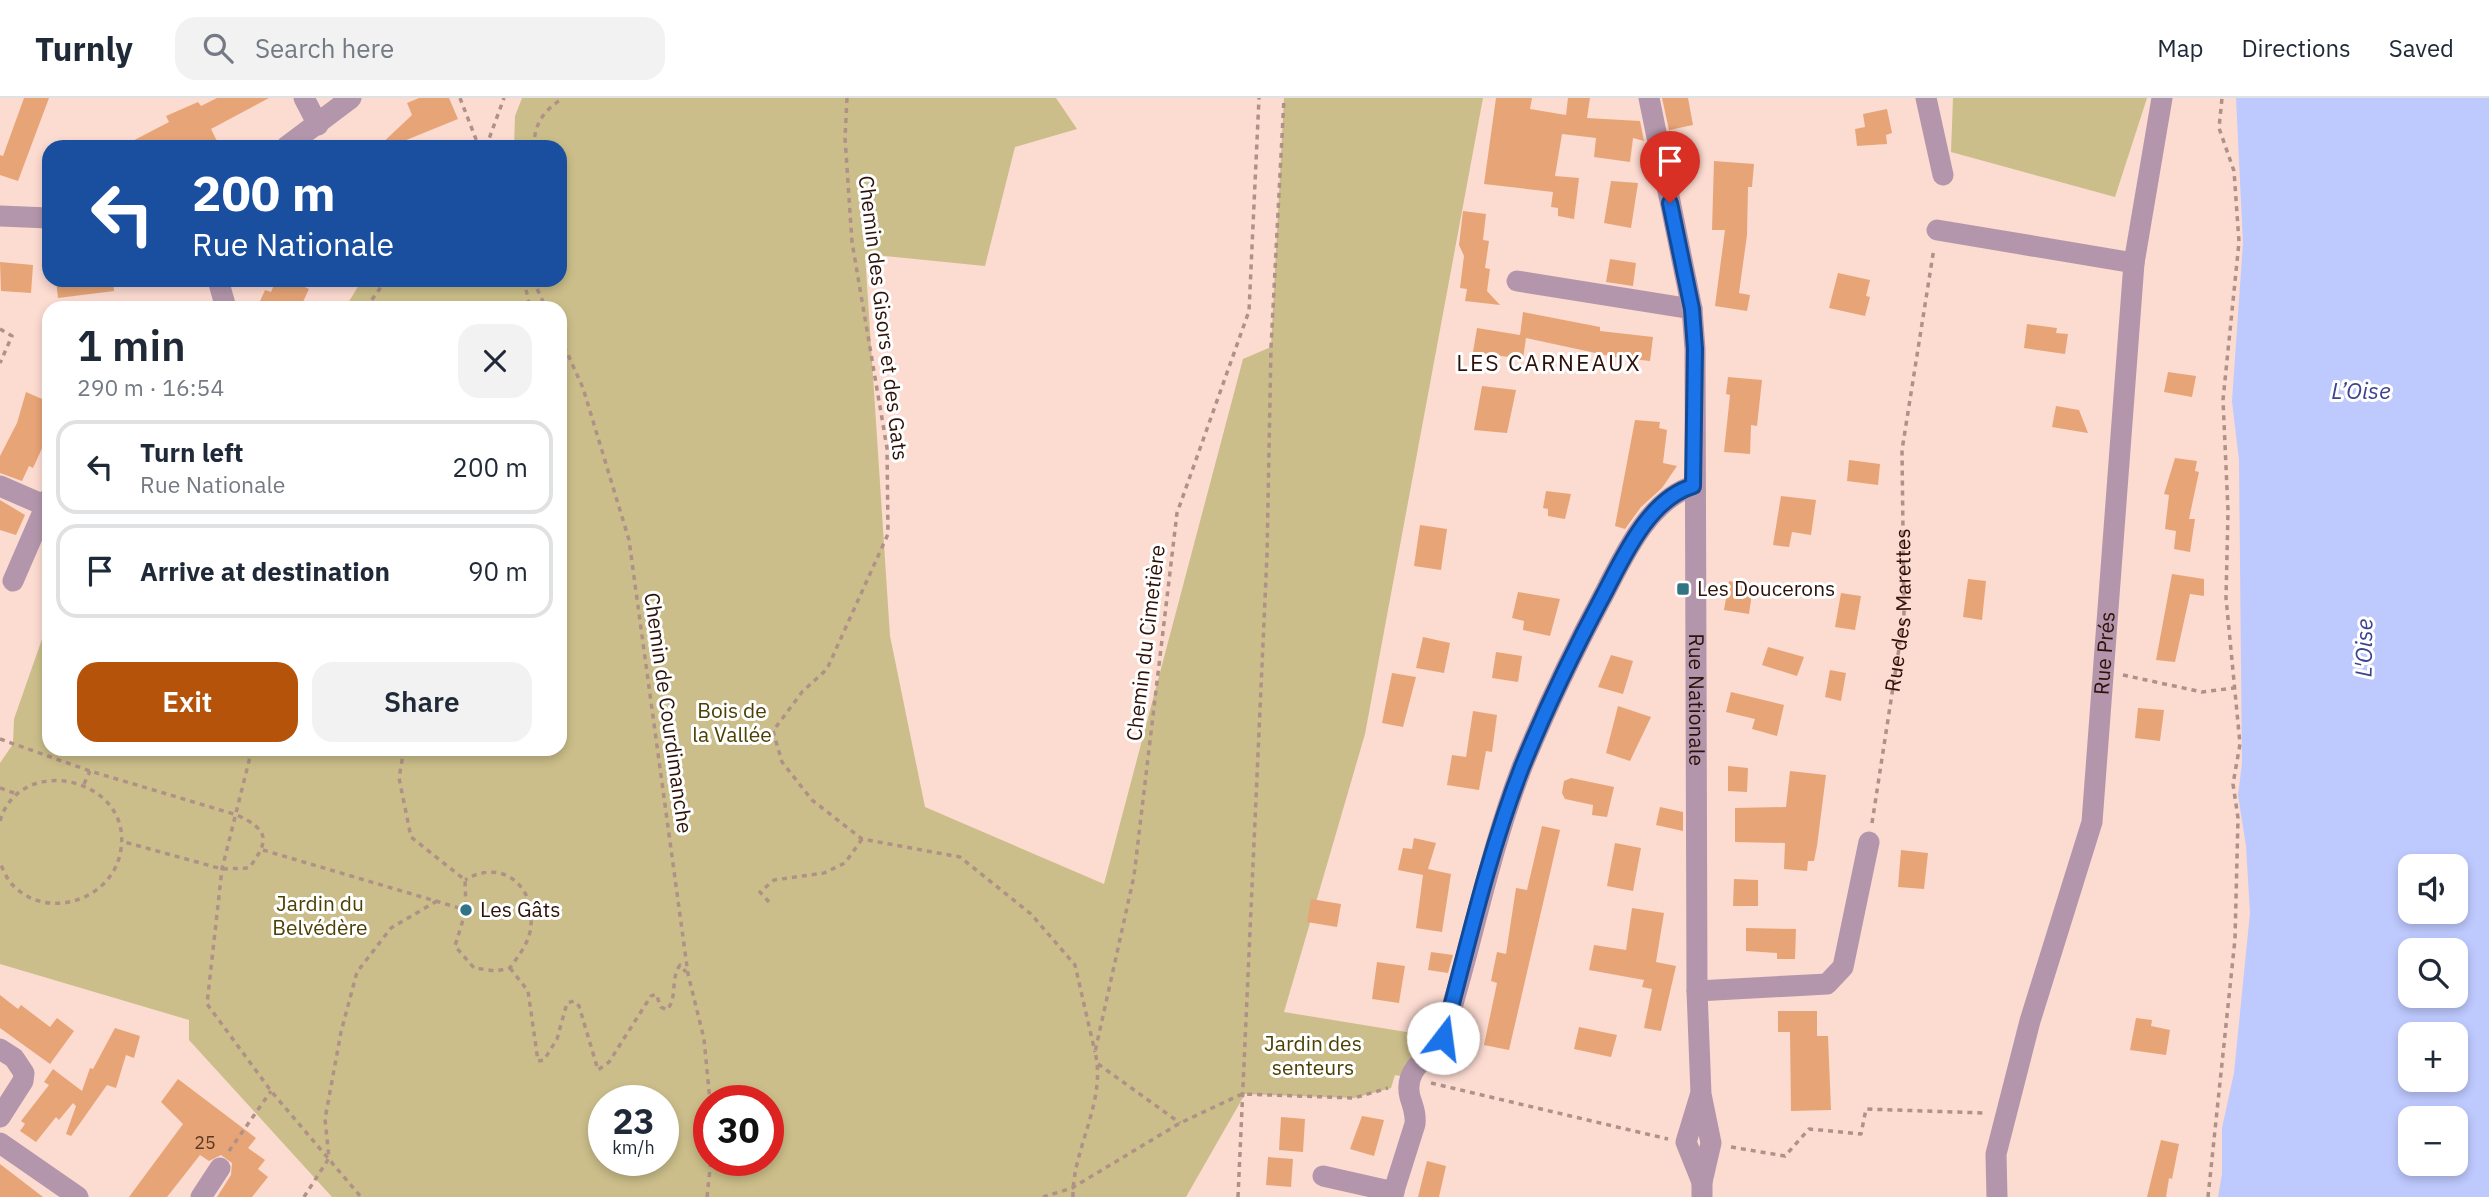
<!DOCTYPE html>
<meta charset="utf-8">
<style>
:root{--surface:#fff;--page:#f2f2f3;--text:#1f2937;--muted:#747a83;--line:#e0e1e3;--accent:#b45309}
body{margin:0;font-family:"IBM Plex Sans",sans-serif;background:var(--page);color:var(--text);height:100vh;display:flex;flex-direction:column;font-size:26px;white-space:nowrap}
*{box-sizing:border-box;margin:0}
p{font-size:23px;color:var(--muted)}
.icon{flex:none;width:38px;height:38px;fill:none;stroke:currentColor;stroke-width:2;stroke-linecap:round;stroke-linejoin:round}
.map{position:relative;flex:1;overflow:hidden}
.details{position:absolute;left:42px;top:203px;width:525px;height:455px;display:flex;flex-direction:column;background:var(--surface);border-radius:21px;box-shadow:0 4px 10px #0003}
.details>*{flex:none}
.guide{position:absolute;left:42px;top:42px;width:525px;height:147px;border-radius:21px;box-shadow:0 4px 10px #0003;background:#1a4fa0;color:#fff;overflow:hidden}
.tools{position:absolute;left:2398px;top:756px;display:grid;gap:14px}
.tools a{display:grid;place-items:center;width:70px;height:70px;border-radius:14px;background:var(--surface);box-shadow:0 4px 10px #0003;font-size:35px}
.speed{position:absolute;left:588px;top:987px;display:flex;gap:14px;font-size:35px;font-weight:700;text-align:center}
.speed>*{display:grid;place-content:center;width:91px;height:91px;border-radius:50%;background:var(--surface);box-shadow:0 4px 10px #0003;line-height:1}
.speed small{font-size:18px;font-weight:400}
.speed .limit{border:10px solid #d22;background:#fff;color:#111}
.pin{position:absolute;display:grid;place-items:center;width:60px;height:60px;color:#fff;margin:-72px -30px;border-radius:50% 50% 50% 0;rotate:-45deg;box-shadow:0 0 7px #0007}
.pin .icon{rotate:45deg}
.me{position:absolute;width:77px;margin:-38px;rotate:15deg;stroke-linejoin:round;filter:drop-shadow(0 0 5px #0008)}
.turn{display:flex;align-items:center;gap:24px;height:147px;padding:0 35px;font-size:32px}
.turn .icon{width:91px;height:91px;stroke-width:2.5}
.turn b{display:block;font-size:49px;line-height:60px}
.round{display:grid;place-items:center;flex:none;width:74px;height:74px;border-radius:21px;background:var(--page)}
.overview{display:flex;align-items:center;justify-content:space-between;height:119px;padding:0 35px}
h1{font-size:42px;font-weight:600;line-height:52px}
.cta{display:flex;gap:14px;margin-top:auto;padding:14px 35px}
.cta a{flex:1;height:80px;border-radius:21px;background:var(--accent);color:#fff;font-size:28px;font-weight:600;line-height:80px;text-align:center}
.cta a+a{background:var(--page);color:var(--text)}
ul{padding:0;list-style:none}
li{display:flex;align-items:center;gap:21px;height:94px;margin:0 14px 10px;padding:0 21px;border:4px solid var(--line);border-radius:21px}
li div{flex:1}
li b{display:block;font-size:26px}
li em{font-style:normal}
header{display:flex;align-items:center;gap:42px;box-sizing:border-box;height:98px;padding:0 35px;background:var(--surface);border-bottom:2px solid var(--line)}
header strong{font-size:33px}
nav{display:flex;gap:38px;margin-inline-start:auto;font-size:24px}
.search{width:490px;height:63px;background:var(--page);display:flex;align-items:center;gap:18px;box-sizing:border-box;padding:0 24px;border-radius:21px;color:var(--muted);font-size:26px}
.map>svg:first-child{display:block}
.green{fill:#cbbe8a;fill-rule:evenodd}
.water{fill:#bec9fe;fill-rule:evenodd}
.building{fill:#e7a577}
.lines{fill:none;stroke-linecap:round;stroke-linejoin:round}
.path{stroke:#b09187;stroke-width:3.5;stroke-dasharray:5 5;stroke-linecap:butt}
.minor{stroke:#b396ab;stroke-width:21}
.route-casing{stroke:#114b97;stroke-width:18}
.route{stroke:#1a73e8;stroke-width:12}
.poi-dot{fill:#317585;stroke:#fff;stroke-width:2.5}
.labels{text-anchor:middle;stroke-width:6;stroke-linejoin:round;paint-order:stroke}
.number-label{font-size:18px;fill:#5c3725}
.street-label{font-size:21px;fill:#2e120a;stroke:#fff}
.poi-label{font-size:21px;fill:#2e120a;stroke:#fff;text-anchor:start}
.park-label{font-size:21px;fill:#4c4004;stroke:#fff}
.neighbourhood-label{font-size:23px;letter-spacing:2px;fill:#2e120a;stroke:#fff}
.water-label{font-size:23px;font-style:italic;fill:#3c438f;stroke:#fff}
</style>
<header>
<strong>Turnly</strong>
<div class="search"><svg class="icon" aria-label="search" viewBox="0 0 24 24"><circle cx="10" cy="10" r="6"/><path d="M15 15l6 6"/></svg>Search here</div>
<nav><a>Map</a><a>Directions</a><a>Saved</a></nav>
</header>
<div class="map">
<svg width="2489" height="1099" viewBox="0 0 2489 1099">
<rect width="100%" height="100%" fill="#fcdbd1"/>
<path class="green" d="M522,0H1056L1077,31L1015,49L985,168L865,156L890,538L925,709L1104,786L1243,261L1271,249L1284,0H1483L1365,636L1284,914L1443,940L1411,980L1395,977L1391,990L1354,1000L1245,996L1186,1099H332L189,942V922L0,866V665L13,646L14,621L49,521V651H560V210H345L362,182H560V49H514L515,18ZM604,1003H663V1062H604ZM709,1003H768V1062H709Z
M1953,0H2147L2115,99L1951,54Z"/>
<path class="water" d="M2236,0H2489V1099H2218L2222,1076V1030L2234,975L2250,815L2246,748L2238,697L2242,665L2239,362L2232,303L2243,145ZM2410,768H2455V814H2410ZM2410,852H2455V898H2410ZM2410,936H2455V982H2410ZM2455,1020V1066H2410V1020Z"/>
<path class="building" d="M24,0H49L18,83L0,77V57L3,58Z
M217,0H269L211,31L220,49H121L169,24L166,18L198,4L201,8Z
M419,0H449L458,21L389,49H378L412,17L407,5Z
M1496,0H1532L1530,11L1566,17L1568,0H1590L1587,20L1640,23L1644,43L1633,40L1630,64L1594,59L1596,40L1562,36L1555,78L1579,80L1574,121L1558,118V110L1551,109L1553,94L1484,86Z
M1662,0H1688L1693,27L1669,32Z
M1887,11L1892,35L1886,37L1887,46L1857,48L1855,31L1865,29L1863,16Z
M1714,63L1754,66L1752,89H1748L1747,137L1739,195L1750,197L1747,213L1715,208L1725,132H1712Z
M1611,83L1638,85L1631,130L1604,125Z
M1463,113L1486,116L1483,142L1489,143L1485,170L1490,171L1487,193L1500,207L1465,203L1467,191L1460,190L1464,158L1459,147Z
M1610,161L1636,165L1633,188L1606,184Z
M0,164L33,167L31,195L1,193Z
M1838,175L1870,182L1866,198L1870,199L1865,218L1829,210Z
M56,182H113L114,193L58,200Z
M276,182H289L309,191L302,206L308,210H257L265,192L271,194Z
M1523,214L1600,229V233L1653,239L1650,263L1614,259L1526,240L1523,261L1473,254L1477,230L1520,237Z
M2027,226L2057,230L2056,235L2068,236L2065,256L2024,250Z
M2168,274L2196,278L2192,299L2164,294Z
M1728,279L1762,282L1757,328L1751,327L1750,356L1724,354L1730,297L1726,296Z
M1482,288L1516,292L1507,335L1474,332Z
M26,294L49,304V335L33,370L29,368L22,383L0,375V358L17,325Z
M2056,308L2079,312L2088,335L2052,329Z
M1635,322L1660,324L1659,330L1667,332L1663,365L1677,368L1662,390L1641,409L1625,431L1615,428Z
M2175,360L2197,363L2195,373L2199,374L2189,421H2195L2190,454L2174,451L2176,433L2165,431L2169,397L2164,396Z
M1849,362L1880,366L1878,387L1847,383Z
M1546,393L1571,396L1565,421L1548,418V411L1543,410Z
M1781,398L1816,402L1811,437L1792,434L1789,449L1773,447Z
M0,402L25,417L16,437L0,432Z
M1420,427L1447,431L1441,472L1414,468Z
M2172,476L2204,481V498L2190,496L2175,564L2156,562Z
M1968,481L1986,483L1982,522L1963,519Z
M1729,483L1753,488L1749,516L1724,512Z
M1518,494L1560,501L1550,538L1523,532L1524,523L1512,520Z
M1841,495L1861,498L1855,532L1835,529Z
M1423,539L1450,545L1444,575L1416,570Z
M1768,549L1804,559L1797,578L1762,567Z
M1496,554L1522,558L1518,584L1492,580Z
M1611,557L1633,563L1623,596L1598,589Z
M1830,572L1846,575L1841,603L1825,599Z
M1392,575L1416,579L1403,629L1382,625Z
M1731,594L1784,607L1777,638L1752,631L1755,621L1726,614Z
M1618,608L1651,619L1630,663L1606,655Z
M2138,610L2164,612L2160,643L2135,640Z
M1473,613L1497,617L1492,654L1486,653L1479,692L1447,687L1452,657L1466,659Z
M1728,668L1748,670L1747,694L1728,693Z
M1790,673L1826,677L1817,748L1814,763H1808L1807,773L1784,771L1785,745L1735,744V710L1786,709Z
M1571,680L1614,689L1607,719L1592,717L1593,707L1565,701L1562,695L1564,683Z
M1660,709L1683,714V733L1656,727Z
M1542,728L1560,732L1509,952L1484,947L1497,885L1491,883L1497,854L1506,856L1516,790L1527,792Z
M1414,740L1436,745L1428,771L1451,776L1442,834L1416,830L1423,777L1398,772L1403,750L1412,751Z
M1615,745L1641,750L1633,793L1607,788Z
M1901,752L1928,755L1924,791L1898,789Z
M1734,781L1758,782V808H1733Z
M1311,801L1341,806L1337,829L1307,824Z
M1632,810L1664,815L1656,864L1676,868L1661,933L1644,930L1652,891L1642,889L1644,882L1589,872L1594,847L1626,852Z
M1746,830L1796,831L1795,861H1777V855L1746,853Z
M1431,854L1453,857L1448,875L1428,872Z
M1377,864L1405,868L1399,905L1372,901Z
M0,897L18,911L21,907L50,929L57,920L74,933L50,966L0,930Z
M1778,913H1817V938H1828L1831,1012L1791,1013L1790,934H1778Z
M2136,920L2152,922L2151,928L2170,932L2166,957L2130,952Z
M1579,929L1617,937L1611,959L1574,951Z
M115,930L140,938L134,960L126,957L116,990L107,987L71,1038L66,1036L76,1008L73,1005L59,1022L56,1019L36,1044L20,1033L25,1026L21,1023L49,987L44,984L53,971L82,993L90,970L93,971Z
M178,981L256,1040L248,1050L265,1062L258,1071L268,1079L252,1099H217L231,1077L232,1065L221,1057L209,1063L200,1057L167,1099H129L183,1026L161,1004Z
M1362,1018L1384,1022L1374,1058L1350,1051Z
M1281,1019L1305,1021L1303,1054L1279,1052Z
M2161,1042L2179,1046L2172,1081L2169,1080L2166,1099H2147Z
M1268,1059L1293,1061L1291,1089L1266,1087Z
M1427,1063L1446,1068L1439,1099H1418Z
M0,1066L43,1099H0Z"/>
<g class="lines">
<g class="path">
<path d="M460,0L479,49"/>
<path d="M847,0L845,40L852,144L887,350L888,436L827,571L802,594L773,633L782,664L812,702L862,741L960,759L1031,816L1075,867L1095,954"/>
<path d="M486,49L504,0"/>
<path d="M534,49C534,26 543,13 563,0"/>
<path d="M524,182L530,210"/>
<path d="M533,182L546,210"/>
<path d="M366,210L386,182"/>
<path d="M0,231L12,238L0,265"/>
<path d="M560,239L583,290L629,442L688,876L704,941L710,1003"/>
<path d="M2123,577L2202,594L2234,590"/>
<path d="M0,641L90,673L237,717C269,732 270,742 249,770L222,771L121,743"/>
<path d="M252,651L222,771L207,906L271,993L361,1099"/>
<path d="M404,651L399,680L411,739L465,782L466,812L455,848L474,870L496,873L510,870C519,857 530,844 531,827C535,787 501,760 465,782"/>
<path d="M84,686L90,673"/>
<path d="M0,690L17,696"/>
<path d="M0,723C20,654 132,680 121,751C114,803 44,825 10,784C6,779 3,771 0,765"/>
<path id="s1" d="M1872,725L1904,518L1902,352L1934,150"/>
<path d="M263,752L466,812"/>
<path d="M769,804L760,794L774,782L824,775L845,765L862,741"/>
<path d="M510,870L528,893L538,963L544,962L557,941L567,905L574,903L579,908L598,972L609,964L651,898L656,896L661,909L667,912C678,899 670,881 680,867L686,874"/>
<path d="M1098,966L1180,1025"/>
<path d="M1431,985L1668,1041"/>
<path d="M1731,1049L1785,1058L1809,1031L1861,1036L1866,1011L1984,1015"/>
<path d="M229,1053L271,993"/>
<path d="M304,1099L329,1060L325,1021L341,934L357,874L391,830L437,803"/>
<path d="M707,1099L711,1062"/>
<path d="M1043,1099L1072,1090L1180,1025L1242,996L1354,1000L1388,990"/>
<path d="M1073,1099C1072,1051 1107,1004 1095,954L1134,778L1177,415L1249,213L1259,0"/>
<path d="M1238,1099L1267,457L1271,249L1284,0"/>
<path d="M2208,1099L2235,841L2238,720L2233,686L2240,646L2226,500L2228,413L2223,302L2239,144L2234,73L2219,30L2222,0"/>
</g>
<g class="minor">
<path d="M304,0L318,27"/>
<path id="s2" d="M1649,0L1692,211L1695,251L1697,893L1701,996L1711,1045L1702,1084V1099"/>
<path d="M1926,0L1943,77"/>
<path d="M286,49L351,0"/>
<path d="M0,118L49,120"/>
<path d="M1937,132L2134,165"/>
<path d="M218,182L226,210"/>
<path d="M1517,183L1692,211"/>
<path d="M0,388L46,408"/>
<path d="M13,483L49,400"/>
<path d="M1697,893L1827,886L1843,869L1869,744"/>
<path d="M0,951L14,960L24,975L23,983L0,1019"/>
<path d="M1700,998L1686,1044L1702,1084"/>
<path d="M0,1045L78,1099"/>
<path d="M1323,1078L1394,1094"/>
<path d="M201,1099L220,1070"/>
<path d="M1392,1099L1415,1026C1416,1015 1413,1009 1410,999C1404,975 1422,961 1440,949C1470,857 1487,760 1522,669C1546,610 1574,552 1604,496C1624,457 1649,402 1693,388"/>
<path id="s3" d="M1997,1099L1996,1056L2030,923L2092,724L2134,165L2162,0"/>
</g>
</g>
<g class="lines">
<g class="route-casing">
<path id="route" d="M1443,940C1467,850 1488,756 1522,669C1546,610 1574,552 1604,496C1624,458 1649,401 1693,388L1695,251L1692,211L1670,105"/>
</g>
<use href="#route" class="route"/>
</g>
<g class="poi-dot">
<rect x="1676" y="484" width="14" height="14" rx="3.5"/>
<circle cx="466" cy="812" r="7"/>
</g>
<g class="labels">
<g class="number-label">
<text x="205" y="1051">25</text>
</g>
<g class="street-label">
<text transform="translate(883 220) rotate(83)" y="7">Chemin des Gisors et des Gats</text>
<text dy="7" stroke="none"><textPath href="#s1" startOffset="215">Rue des Marettes</textPath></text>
<text transform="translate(1146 545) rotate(-83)" y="7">Chemin du Cimetière</text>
<text dy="7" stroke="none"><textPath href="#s3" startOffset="558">Rue Prés</textPath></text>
<text dy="7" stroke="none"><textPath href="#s2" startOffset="606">Rue Nationale</textPath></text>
<text transform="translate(668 615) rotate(82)" y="7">Chemin de Courdimanche</text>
</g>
<g class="poi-label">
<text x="1697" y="498">Les Doucerons</text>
<text x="480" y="819">Les Gâts</text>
</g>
<g class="park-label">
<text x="732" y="620">Bois de<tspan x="732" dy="24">la Vallée</tspan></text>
<text x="320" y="813">Jardin du<tspan x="320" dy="24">Belvédère</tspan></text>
<text x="1313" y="953">Jardin des<tspan x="1313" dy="24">senteurs</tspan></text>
</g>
<g class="neighbourhood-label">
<text x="1549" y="273">LES CARNEAUX</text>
</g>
<g class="water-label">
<text x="2361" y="301">L’Oise</text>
<text transform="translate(2364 550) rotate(-89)" y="8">L'Oise</text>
</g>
</g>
</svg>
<div class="tools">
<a><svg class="icon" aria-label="sound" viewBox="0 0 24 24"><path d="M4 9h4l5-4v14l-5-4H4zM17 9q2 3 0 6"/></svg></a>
<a><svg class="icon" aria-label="search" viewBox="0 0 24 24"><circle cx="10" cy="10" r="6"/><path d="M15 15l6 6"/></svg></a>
<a>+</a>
<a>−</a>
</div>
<div class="speed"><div>23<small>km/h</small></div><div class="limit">30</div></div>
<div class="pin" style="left:1670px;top:105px;background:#d93025"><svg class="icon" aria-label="arrive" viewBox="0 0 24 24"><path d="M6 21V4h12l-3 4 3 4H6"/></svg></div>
<svg class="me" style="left:1443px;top:940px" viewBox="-20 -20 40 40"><circle r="19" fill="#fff"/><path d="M0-13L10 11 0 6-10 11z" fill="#1a73e8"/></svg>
<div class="guide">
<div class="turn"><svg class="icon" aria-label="left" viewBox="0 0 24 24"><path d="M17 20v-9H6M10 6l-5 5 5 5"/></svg><div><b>200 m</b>Rue Nationale</div></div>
</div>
<section class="details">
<div class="overview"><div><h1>1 min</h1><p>290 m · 16:54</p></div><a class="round"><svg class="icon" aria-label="close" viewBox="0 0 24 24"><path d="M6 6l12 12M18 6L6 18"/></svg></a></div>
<ul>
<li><svg class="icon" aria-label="left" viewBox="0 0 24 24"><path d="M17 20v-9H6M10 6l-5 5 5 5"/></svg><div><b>Turn left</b><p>Rue Nationale</p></div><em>200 m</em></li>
<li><svg class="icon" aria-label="arrive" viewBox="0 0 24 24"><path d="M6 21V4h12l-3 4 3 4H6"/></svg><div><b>Arrive at destination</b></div><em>90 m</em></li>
</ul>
<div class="cta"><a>Exit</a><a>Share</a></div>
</section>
</div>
